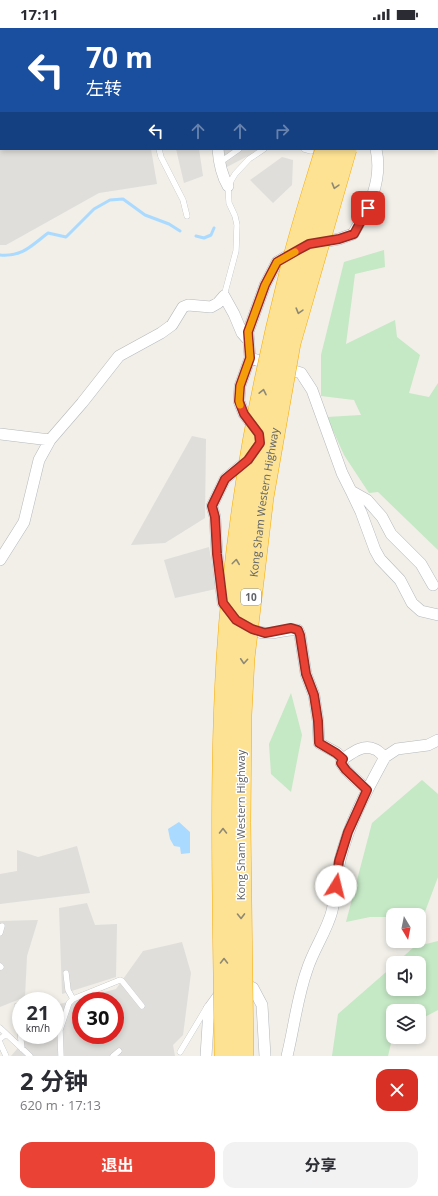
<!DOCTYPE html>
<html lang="zh">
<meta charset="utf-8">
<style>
:root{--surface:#fff;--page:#f2f2f3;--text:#2b2b33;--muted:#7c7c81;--accent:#ea4335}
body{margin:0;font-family:"Open Sans","Noto Sans SC",sans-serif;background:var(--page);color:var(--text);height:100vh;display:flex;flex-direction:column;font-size:15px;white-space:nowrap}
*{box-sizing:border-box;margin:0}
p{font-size:13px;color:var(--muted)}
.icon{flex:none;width:22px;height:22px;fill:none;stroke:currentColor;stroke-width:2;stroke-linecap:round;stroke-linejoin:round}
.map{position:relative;height:1028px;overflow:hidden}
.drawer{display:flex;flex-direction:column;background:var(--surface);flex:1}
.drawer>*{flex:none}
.top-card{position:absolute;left:0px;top:0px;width:438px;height:122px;box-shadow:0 2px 6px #0003;background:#1a4fa0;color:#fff;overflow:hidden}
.needle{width:26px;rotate:170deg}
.buttons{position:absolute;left:386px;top:880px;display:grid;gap:8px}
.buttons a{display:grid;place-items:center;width:40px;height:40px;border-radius:8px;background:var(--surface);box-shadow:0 2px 6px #0003;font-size:20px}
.speed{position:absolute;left:12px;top:964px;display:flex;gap:8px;font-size:20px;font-weight:700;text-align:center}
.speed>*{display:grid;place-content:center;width:52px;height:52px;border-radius:50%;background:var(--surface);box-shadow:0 2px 6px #0003;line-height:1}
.speed small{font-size:10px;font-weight:400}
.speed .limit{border:6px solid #d22;background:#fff;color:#111}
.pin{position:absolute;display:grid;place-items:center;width:34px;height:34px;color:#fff;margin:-17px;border-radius:8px;box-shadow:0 2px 6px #0006}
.me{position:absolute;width:44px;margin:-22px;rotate:9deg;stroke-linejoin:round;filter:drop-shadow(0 0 3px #0008)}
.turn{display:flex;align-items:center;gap:14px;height:84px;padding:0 20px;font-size:18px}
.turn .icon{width:52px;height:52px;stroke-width:2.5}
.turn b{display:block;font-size:28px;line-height:34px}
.lanes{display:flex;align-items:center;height:38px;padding:0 20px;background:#0003;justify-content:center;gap:20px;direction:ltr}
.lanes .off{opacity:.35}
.round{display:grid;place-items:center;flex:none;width:42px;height:42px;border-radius:12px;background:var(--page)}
.head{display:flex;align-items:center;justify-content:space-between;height:68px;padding:0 20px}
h1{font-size:24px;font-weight:700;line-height:30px}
.action{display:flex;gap:8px;margin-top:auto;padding:8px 20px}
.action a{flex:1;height:46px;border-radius:12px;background:var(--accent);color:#fff;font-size:16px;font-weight:700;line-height:46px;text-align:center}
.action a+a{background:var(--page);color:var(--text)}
.status{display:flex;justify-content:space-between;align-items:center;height:28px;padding:0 20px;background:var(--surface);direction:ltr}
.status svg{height:11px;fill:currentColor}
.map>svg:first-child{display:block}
.industrial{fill:#e0deda;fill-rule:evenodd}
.green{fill:#c5e8c5}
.water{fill:#aadaff}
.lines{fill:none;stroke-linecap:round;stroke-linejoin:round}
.stream{stroke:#aadaff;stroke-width:3}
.service-casing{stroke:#b5b8bc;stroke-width:6}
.minor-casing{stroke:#b5b8bc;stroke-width:12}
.motorway-casing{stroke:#f9ab00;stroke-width:22}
.service{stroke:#fff;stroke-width:5.5}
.minor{stroke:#fff;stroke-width:11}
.motorway{stroke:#fde293;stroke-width:21}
.motorway-bridge-casing{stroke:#f9ab00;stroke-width:22;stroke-linecap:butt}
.motorway-bridge{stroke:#fde293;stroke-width:21}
.oneway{stroke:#8e8975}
.route-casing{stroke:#982c22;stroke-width:10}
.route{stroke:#ea4335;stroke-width:7}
.slow{stroke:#f59e0b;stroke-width:7}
.labels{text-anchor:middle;stroke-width:3;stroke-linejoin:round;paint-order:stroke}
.shield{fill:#fff;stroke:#8f9295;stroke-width:1}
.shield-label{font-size:10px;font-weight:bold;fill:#5f6368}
.street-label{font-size:11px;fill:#5f6368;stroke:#fff}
</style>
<div class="status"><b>17:11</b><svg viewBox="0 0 49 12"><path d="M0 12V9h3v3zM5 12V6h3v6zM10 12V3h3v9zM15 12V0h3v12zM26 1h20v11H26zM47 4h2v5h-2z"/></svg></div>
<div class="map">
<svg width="438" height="1028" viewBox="0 0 438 1028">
<rect width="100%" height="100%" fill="#f1efe8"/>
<path class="industrial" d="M0,0L37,1H1V121H151L157,156L99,165L6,217H0Z
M176,121H199L203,148L184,155Z
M224,121H261L225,140Z
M282,129L293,132L292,157L273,175L250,152Z
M192,408L206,411L205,490L165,515L131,517Z
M209,519L216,561L175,570L164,532Z
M77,818L90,865L0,876V846L17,843V822L38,829Z
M87,875L95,897L117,896L116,949L62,966L59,880Z
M38,892L27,928L25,969L0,979V893Z
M182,914L191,945L183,1007L173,1017L175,1028H11L29,1007H55L56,977L116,961L143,923ZM81,973H115V1007H81Z"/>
<path class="green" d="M384,222L385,239L355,246L346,316L395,292L397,309L420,327L409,365L429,369L438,355V522L378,464L369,465L344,427L327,389L361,387L354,372L321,368V327L344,234Z
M291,665L302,707L291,764L271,746L269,716Z
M422,752L438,766V849L423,889H419V887H393V889H370L346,894L372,795Z
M438,913V982L419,992V983H393V1007L388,1028H332L338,986L393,938V961H419V935H396L414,919Z"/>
<path class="water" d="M179,794L190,804V825L181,826L180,819L174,818L170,811L168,801Z"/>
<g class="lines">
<path class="stream" d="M196,208L204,210L211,207L214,200
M0,227C23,229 32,217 48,205L66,209L94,181L110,172L123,171L145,187L169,196L180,203"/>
<g class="service-casing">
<path id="service" d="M150,1V0
M159,121L161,129L183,172L187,188
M304,121L311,123
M219,135L239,121
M224,268L236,223L237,197L235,188L229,175L228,158L235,146L249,131L264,121
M0,905L2,898
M0,938L1,939
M66,945L68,962L73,971
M17,978L22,1021
M0,1000L30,1028
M0,1011L6,1006
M0,1015L6,1028
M180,1024L207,979
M61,1028L60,1002L69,975L73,971L120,952L122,953L142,978
M113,1028L119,1023"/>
</g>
<g class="minor-casing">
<path id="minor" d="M207,0V1
M437,48L438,47
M218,121C219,135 221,146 228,158
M317,215L339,211L353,206C369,179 383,153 376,121
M250,330L301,345L312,362L342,445L351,463L367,472L382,489L391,506L421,536L433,557
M256,402L244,386L239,373L240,358L250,330L248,304L265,257L277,234L294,224
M0,406L50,412
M351,463L361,484L375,522L380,531L400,552L412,575L421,583L438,587
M0,532L24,494L39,432L50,412L82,375L119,328L161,305L172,297L183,279L188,277L211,279L218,275L224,268L234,286L242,305L249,313
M226,578L223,575L217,526L215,489L212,478L225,451L249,431
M244,597C251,601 258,605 266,605C277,606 287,600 298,602L300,607L306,646L314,667L318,693L319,715L337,725L343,731C352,725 363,716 374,721C378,722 381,726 385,729C367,762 349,795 340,832C336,849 336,866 332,883C327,903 313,922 307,942C297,970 294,1000 287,1028
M385,729L397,721L428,717L438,712
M343,731L341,735L346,742L367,762
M239,956L242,955L253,960L262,977L265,1028
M206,1028L209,981L222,963"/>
</g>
<g class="motorway-casing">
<path id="motorway" d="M362,1L363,0
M383,1V0"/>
</g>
<use href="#service" class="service"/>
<use href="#minor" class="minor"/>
<use href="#motorway" class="motorway"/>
<g class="motorway-bridge-casing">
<g id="motorway-bridge">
<path d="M225,1028C224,896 219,763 227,631C235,503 257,374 289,249C299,206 313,164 326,121"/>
<path id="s1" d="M243,1028L240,795L241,687L244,630L263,469L290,315L346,121"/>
</g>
</g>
<use href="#motorway-bridge" class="motorway-bridge"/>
</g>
<defs><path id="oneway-chevron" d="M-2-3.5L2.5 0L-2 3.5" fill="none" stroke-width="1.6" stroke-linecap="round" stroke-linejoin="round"/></defs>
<g class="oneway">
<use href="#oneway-chevron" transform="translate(335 158) rotate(106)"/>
<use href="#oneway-chevron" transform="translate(299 283) rotate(106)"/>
<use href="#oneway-chevron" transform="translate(263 364) rotate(-78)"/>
<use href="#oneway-chevron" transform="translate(236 534) rotate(-83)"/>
<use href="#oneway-chevron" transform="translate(244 633) rotate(94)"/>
<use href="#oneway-chevron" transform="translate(223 803) rotate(-90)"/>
<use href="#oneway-chevron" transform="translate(241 888) rotate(89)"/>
<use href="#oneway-chevron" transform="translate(224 933) rotate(-90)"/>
</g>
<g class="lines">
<g class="route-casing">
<path id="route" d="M336,858L339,833L348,804L367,762L346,742L341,735L343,731L336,725L319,715L318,693L314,667L306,646L300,607L298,602L291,600L265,605L252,601L236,592L223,575L217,526L215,489L212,478L225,451L248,432L260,415L259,406L244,386L239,373L240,358L250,330L248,304L265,257L277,234L298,222L309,216L339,211L354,206L368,180"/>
</g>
<use href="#route" class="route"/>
<path class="slow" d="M240,377L239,373L240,358L250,330L248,304L265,257L277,234L295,224"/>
</g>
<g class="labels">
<rect class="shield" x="241" y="561" width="20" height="16" rx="3"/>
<g class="shield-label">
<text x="251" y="573">10</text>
</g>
<g class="street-label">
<text dy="4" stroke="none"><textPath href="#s1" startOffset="555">Kong Sham Western Highway</textPath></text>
<text transform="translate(241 797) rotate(-90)" y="4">Kong Sham Western Highway</text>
</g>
</g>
</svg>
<div class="buttons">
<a><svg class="needle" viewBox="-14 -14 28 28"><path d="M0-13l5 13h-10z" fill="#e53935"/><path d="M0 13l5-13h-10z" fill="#7c7c81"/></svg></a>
<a><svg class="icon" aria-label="sound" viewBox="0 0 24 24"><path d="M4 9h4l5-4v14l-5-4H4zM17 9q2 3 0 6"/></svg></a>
<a><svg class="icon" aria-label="layers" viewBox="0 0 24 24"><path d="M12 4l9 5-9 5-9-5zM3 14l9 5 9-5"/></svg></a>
</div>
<div class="speed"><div>21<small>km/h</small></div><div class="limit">30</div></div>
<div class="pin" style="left:368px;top:180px;background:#d93025"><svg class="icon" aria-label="arrive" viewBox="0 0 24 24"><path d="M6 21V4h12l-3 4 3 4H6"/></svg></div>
<svg class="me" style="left:336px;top:858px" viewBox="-20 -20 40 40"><circle r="19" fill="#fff"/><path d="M0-13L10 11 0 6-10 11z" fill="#ea4335"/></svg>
<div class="top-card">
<div class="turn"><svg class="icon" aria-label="left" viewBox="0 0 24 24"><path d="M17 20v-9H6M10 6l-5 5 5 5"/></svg><div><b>70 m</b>左转</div></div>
<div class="lanes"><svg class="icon" aria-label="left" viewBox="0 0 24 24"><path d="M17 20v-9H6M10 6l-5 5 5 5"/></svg><svg class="icon off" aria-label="ahead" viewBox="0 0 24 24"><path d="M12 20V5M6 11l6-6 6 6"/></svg><svg class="icon off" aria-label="ahead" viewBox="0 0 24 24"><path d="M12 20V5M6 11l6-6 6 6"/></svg><svg class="icon off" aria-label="right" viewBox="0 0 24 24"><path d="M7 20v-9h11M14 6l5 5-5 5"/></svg></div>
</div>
</div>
<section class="drawer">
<div class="head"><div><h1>2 分钟</h1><p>620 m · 17:13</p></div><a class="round" style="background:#d93025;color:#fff"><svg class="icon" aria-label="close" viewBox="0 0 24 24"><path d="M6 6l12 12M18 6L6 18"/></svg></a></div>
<div class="action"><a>退出</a><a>分享</a></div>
</section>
